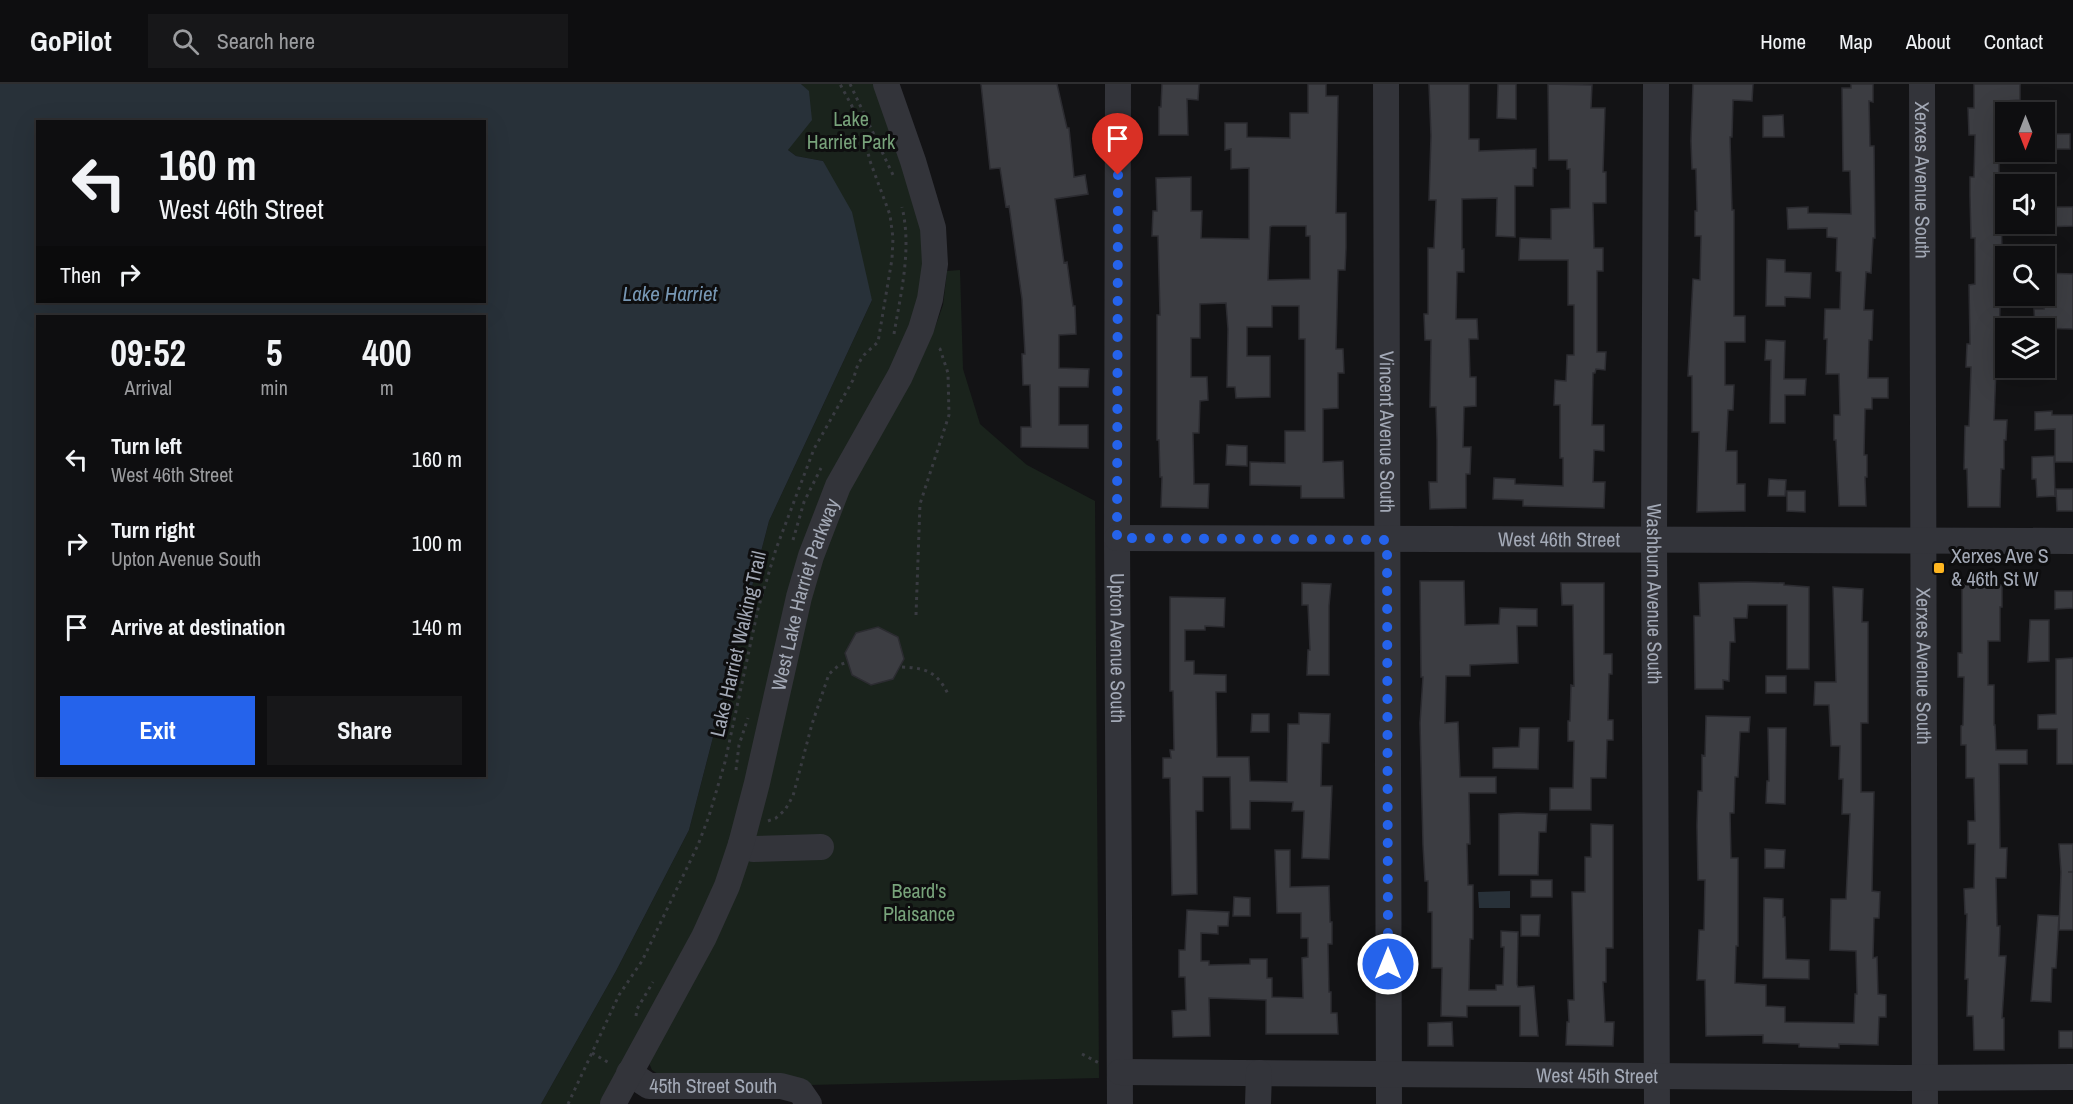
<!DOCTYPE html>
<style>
:root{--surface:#0e0e10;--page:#171719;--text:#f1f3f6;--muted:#9b9c9f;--line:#2e2e30;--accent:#2563eb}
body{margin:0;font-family:"Archivo Narrow",sans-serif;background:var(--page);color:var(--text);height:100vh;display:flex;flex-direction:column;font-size:22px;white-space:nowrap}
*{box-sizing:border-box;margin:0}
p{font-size:20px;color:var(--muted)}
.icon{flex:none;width:33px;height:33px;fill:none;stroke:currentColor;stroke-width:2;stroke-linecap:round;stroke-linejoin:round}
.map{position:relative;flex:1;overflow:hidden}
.sheet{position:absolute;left:36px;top:231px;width:450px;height:462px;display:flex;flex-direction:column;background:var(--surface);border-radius:0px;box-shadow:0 6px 24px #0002,0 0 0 2px var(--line)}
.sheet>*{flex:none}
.top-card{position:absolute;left:36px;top:36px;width:450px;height:183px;border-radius:0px;box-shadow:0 6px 24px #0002,0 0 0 2px var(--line);background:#0e0e10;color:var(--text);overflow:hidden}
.needle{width:39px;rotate:180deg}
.tools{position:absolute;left:1995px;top:18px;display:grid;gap:12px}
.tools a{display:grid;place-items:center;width:60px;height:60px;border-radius:0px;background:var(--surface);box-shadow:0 6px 24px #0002,0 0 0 2px var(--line);font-size:30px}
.pin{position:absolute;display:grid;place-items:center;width:51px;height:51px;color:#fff;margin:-62px -26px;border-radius:50% 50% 50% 0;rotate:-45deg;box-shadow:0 0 6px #0007}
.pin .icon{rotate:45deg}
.me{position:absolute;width:66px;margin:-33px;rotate:0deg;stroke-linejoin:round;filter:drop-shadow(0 0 4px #0008)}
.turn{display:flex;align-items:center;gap:21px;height:126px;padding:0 24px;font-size:27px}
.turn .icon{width:78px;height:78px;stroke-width:2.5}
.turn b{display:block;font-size:42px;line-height:51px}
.then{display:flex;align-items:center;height:57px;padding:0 24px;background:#0003;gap:12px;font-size:22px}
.eta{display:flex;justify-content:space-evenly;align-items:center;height:102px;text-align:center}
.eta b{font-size:36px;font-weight:700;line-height:42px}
.button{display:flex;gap:12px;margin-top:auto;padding:12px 24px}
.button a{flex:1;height:69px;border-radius:0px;background:var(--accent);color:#fff;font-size:24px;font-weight:700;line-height:69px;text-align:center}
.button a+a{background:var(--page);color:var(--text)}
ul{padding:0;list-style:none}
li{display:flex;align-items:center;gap:18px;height:84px;padding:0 24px}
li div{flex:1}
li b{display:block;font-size:22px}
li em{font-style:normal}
header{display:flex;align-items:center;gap:36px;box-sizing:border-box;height:84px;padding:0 30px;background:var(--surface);border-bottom:2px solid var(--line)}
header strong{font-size:28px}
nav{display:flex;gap:33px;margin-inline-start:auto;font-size:21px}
.search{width:420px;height:54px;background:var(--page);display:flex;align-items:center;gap:15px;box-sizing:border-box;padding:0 21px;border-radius:0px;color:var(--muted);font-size:22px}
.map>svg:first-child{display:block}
.green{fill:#1a231c}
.water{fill:#283139;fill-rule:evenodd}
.building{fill:#3c3d42;stroke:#2c2c31;stroke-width:1.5;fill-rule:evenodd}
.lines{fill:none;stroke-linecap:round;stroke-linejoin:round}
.path{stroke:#393b41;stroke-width:3;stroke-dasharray:3 4.5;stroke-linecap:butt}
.minor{stroke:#33343a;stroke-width:26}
.route{stroke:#2563eb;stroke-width:10;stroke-dasharray:0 18}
.poi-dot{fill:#ffb620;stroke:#0e0e0f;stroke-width:2}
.labels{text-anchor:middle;stroke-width:6;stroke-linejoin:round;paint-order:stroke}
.park-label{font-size:20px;fill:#78a37b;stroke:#0e0e0f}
.street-label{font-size:20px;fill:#a3a9b6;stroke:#0e0e0f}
.poi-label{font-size:20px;fill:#a3a9b6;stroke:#0e0e0f;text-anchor:start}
.water-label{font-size:21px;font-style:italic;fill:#7797b4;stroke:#0e0e0f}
</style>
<header>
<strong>GoPilot</strong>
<div class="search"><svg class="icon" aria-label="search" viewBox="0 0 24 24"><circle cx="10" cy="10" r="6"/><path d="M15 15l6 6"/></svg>Search here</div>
<nav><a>Home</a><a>Map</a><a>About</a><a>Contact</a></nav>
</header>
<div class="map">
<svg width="2073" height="1020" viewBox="0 0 2073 1020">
<rect width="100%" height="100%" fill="#131315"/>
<path class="green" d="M801,0H878L925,147L930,215L847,384L741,760L613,1020H541L616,887L689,746L769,437L872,216L823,77L796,72L788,66L809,8Z
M960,186L963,285L980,340L1027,381L1095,417L1099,994L810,1001L658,990L652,986L647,974L711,856L829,442L911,297L933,249L943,221L947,187Z"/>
<path class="water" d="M0,0H801L809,7L812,36L788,66L796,72L823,77L852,128L872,216L769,437L689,746L616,887L541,1020H0ZM38,38H484V218H38ZM38,232H484V692H38Z
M1510,807V824H1479L1478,808Z"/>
<path class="building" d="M981,0H1057L1067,44H1069L1074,93L1085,91L1088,110L1055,115L1064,179L1067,178L1073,222H1075L1076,250L1059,251V284L1089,285L1088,303H1059V341H1088V364L1021,363V343H1031L1030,301H1023L1022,270H1025L1022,215L1009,122L1006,123L1000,84L990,85Z
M1162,0H1199L1198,16L1187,15L1188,51H1159V23H1161Z
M1308,0H1326V12H1338L1336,129H1346V164L1345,186H1338L1336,265H1343L1344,289H1338V324L1323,325V378L1343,377L1344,414H1301V402L1250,401V378L1285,379V347H1305V255H1299V222H1272V243H1247V272H1270V313L1236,314L1235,303H1227L1228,245L1226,219L1200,220V254H1191V293H1207L1208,316L1200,317L1199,349H1193L1194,400H1209L1208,424L1161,423L1162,393H1160L1159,356H1157V231H1160L1158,152H1152L1153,127H1157L1156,94L1191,93V127H1202L1201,154L1249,155V84L1231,85V65L1225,66V39H1247V53L1290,54V29H1308ZM1272,142H1306V152H1310V195L1268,196L1270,143Z
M1429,0H1469V55H1479V67L1536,65V84H1533V102H1515V153L1496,152L1497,114L1462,115V165H1464V188H1457L1456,235H1477L1478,255H1469L1470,293H1476V322L1464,323L1463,363H1471L1470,390H1466V424L1430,425L1429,398H1437V356L1436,323H1430L1431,256H1425L1424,230H1428V164H1434L1436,116H1429L1431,52Z
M1498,0H1516V35L1497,34Z
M1548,0L1592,1L1591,24H1605L1603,88H1606V119H1593L1594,164H1603V187H1597V268H1606L1605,286L1596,285L1595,289H1593L1592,341H1604V367L1594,366L1593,398H1605L1604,424L1523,422V416L1493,415L1494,394L1515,395V400L1563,402V374H1560V321H1554L1555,296L1566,297L1567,271H1574V221H1568V176H1519L1520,154L1551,155V125L1570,124V85H1567V76H1549Z
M1693,0H1753L1752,17L1733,16L1732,53H1730L1732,126H1734V232H1745V258H1725V301H1734L1733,326H1728L1726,367H1737V400H1745V427L1697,428L1699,348H1692V292H1688L1693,195L1700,196L1701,152H1695V127H1697L1696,85H1692L1691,57Z
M1851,0H1873V18L1869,17L1870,62H1874L1875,154H1873L1871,189L1866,188L1864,226H1873L1872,256H1869L1868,294H1888V314H1872V325H1865L1864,371H1867V393H1865L1866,422H1839L1836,356H1834V331H1840L1839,290H1826L1827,255H1824L1825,225H1840L1841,188L1836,187L1837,154L1827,153V144L1788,145L1787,124L1808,123V129L1851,130L1850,87H1843L1842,4H1851Z
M1974,0H2020V16L2006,17V51H1999V131H2001L2002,165H2006V222H2000L1999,261H2006V284H1996L1994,336H2007L2006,356H2004V385H2001L2000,423H1968L1967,385H1964L1965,342H1969L1971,283H1966L1967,260H1970L1969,201L1975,200V154H1971L1970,112V93H1974L1975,51H1969L1968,24H1974Z
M1783,31L1784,53H1763V32Z
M2044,50H2070V65H2044Z
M2044,123H2073V142L2044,143Z
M1767,175L1785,176V188L1811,189L1810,214L1785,213V222H1766Z
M2044,189L2073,190V245L2035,244L2034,225H2044Z
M1766,256L1785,257L1784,295H1806L1805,311H1785V339H1770L1771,276H1765Z
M2052,327V331H2073V378H2055V345L2035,346V328Z
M1227,361L1247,362V382L1226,381Z
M2054,372L2055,412L2037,413L2036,395H2032V373Z
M1769,395L1786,396L1785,412H1768Z
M2056,405H2073V427H2057Z
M1787,407H1805V428L1787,427Z
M1420,497H1464L1465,541L1499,540L1500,524L1537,525V542H1517L1518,579L1470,581V592H1446L1445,639L1458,638L1460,693H1496V709H1469L1470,760H1467L1468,801H1473V855H1470L1469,906H1496V901H1503L1504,863H1501V847L1518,848L1517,900L1518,903L1534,902L1538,952H1520V922H1467V933L1441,932L1442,884H1432V828H1428V797H1425L1423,761L1420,639L1423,593H1421Z
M1747,498L1784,499V501L1809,503V585H1787V521H1748L1747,534H1734L1735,558H1730L1729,597L1723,596V605H1695L1694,532H1700L1699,499Z
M1302,499L1331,500L1329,522V591H1307L1308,566H1310L1308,521H1302Z
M1561,499H1604V570H1612V590H1609L1608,636H1613V656H1607L1606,694H1591V726H1550V704H1573L1574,657H1568V637H1570L1571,601L1574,602L1573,521H1562Z
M1962,499L2002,501V523H2000V557H1988V601H1994V641H1995L1996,666H2027V680H1999L2000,764H2007L2006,794H1996L1997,842H2000L1999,872H2006L2002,934H2004V966H1974L1973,932H1967L1968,895H1965L1967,830H1965L1964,805L1974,804L1975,760H1968V737H1975L1974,694H1966V661H1961V642L1963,641L1964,593H1958V569H1962Z
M1833,503L1863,505L1862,538H1868V639H1861V708H1874L1872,807L1880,808L1879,834H1874L1873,874L1877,873L1878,910L1886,911V933H1879L1878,961L1839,960V964L1799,963V960L1763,959V951L1706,952L1705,896H1697L1699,846H1704L1705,796H1698L1697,742L1698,707H1702V671L1705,672L1706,632L1750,633L1749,648H1740L1738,693H1735L1734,729H1730L1731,774H1738V862H1736L1735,899L1766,901V922L1785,923V938L1854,939L1855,910H1857L1856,867L1830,866L1831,815H1846L1850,730H1842L1843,695H1839L1840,662H1831L1829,621H1814L1815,598H1836Z
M2055,507H2073V524L2055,525Z
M1170,513L1225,514L1224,543L1205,542V546H1185V577H1194V590L1226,591V608H1216L1217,673H1249L1250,697L1287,698L1288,640H1299V629L1330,630L1329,659H1322L1321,702H1332L1329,775L1302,774L1304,727H1292L1293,718L1250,717V745H1231L1230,693H1203V727H1196L1197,810L1172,811L1170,694H1163V674H1171L1170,666H1174L1173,607H1170Z
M2030,536H2049V577L2028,578Z
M878,543L898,553L904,575L893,595L871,601L852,591L845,569L856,549Z
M2073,574V680H2057V645H2038V631L2056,630V575Z
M1766,592H1786V609H1766Z
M1252,630H1269V648H1251Z
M1520,644H1539L1538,685L1493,684V664L1519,663Z
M1768,644H1786L1785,720L1766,719L1767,697H1769Z
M1517,729L1547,730L1546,748H1539L1538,791H1499V730Z
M1591,740L1613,741V864H1606V898H1603L1605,938H1614L1613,962L1566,961L1567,938H1569L1568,916H1574L1572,808H1585V773H1591Z
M2059,760H2073V788H2068H2073V846H2059L2061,788Z
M1765,765L1785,766L1784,784H1765Z
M1275,766H1290V803L1329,802L1330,838H1332V860H1328L1329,908H1331V929H1337L1338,950H1266V916L1209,914L1210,952L1173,953L1172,927L1186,926L1185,893H1179V866H1185L1187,826L1229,828L1228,842H1218V850L1201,849V877H1209V881L1250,880V875H1267V894H1272V913L1303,914L1302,874L1308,873V854H1301V829H1277Z
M1531,796H1552V813H1531Z
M1234,813L1250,814V832H1233Z
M1764,814L1783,815V833H1785L1786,875L1809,876V895L1763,894Z
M1521,831H1540L1539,852H1521Z
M2038,831L2059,832L2056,884H2052L2051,918L2031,917Z
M1452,938L1453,962H1428V939Z
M2059,947H2073V964H2059Z"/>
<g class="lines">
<path class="path" d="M850,0L894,93
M894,250C901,208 912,165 902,123
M793,456L804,418L821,384
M916,531L920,420L949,331L948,289L940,265L937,263
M902,583C928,584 938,589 949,612
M736,686L739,661L748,634
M768,737L776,734L785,726L793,712L812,640L829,590L839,581L848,578
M636,932L637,925L653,898
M592,969L611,980
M1082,970L1099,979
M568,1020L619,911L642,877L698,761L709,732L725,678L758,525L776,465L814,365L853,296L858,280L864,271L878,258L892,175L893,154L890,131L870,77L860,37L840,0"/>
<g class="minor">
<path id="s1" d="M1118,0L1117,454L1120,1020"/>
<path id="s2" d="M1386,0L1389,1020"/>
<path id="s3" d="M1656,0L1654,456L1657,1020"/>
<path id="s4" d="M1922,0L1925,1020"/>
<path id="s5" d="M1117,454L2073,457"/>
<path d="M741,760L753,765L821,763"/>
<path id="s6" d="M1120,988L1901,994L2073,993"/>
<path id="s7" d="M629,989L649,1002H781L800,1007L809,1020"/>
<path id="s8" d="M613,1020L704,853L727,802L741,760L757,699L799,513L811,472L838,402L900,292L921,245L930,215L935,180L933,144L913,77L886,0"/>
<path d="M1258,1020L1259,989"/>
</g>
</g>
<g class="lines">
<path class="route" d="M1118,91L1117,454L1387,456L1388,880"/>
</g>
<rect class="poi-dot" x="1933" y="478" width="12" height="12" rx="3"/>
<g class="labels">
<g class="park-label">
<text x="851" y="42">Lake<tspan x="851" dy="23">Harriet Park</tspan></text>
<text x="919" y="814">Beard's<tspan x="919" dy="23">Plaisance</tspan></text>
</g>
<g class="street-label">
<text dy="7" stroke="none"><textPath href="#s4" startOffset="96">Xerxes Avenue South</textPath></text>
<text dy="7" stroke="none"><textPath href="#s2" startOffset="348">Vincent Avenue South</textPath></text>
<text dy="7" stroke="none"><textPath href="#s5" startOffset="442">West 46th Street</textPath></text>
<text dy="7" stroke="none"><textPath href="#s3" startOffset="510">Washburn Avenue South</textPath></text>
<text dy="7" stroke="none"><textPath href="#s8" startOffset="548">West Lake Harriet Parkway</textPath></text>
<text transform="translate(738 560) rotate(-77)" y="7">Lake Harriet Walking Trail</text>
<text dy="7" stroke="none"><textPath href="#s1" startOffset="564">Upton Avenue South</textPath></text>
<text dy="7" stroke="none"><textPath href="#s4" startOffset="582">Xerxes Avenue South</textPath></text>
<text dy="7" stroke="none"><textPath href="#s6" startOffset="477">West 45th Street</textPath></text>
<text dy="7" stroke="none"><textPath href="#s7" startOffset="88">45th Street South</textPath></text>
</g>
<g class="poi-label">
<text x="1951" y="479">Xerxes Ave S<tspan x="1951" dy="23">&amp; 46th St W</tspan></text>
</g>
<g class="water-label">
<text x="670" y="217">Lake Harriet</text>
</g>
</g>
</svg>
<div class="tools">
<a><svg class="needle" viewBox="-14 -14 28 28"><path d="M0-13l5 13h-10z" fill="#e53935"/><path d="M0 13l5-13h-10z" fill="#9b9c9f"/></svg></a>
<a><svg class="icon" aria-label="sound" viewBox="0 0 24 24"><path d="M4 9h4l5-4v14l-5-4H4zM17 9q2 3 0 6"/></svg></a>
<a><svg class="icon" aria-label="search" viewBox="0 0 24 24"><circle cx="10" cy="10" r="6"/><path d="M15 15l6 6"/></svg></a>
<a><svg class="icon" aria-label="layers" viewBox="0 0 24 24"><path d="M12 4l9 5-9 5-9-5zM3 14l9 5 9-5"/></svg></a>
</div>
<div class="pin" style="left:1118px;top:91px;background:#d93025"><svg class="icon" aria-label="arrive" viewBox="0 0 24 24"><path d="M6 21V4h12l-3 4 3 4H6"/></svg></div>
<svg class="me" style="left:1388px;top:880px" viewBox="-20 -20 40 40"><circle r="17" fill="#2563eb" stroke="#fff" stroke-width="3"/><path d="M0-11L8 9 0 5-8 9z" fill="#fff"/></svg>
<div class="top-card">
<div class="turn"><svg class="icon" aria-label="left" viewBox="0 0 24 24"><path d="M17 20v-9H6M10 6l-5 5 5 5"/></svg><div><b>160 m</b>West 46th Street</div></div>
<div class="then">Then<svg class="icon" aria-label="right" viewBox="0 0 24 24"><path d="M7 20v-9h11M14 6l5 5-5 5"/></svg></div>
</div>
<section class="sheet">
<div class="eta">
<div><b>09:52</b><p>Arrival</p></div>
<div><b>5</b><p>min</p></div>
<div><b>400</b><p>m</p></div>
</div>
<ul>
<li><svg class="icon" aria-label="left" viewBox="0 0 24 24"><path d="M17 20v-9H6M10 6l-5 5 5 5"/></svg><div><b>Turn left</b><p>West 46th Street</p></div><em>160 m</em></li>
<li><svg class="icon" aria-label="right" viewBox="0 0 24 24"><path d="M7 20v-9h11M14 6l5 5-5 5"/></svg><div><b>Turn right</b><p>Upton Avenue South</p></div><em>100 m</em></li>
<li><svg class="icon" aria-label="arrive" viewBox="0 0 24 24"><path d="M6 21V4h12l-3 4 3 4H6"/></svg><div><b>Arrive at destination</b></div><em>140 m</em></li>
</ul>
<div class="button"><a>Exit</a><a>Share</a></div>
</section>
</div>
